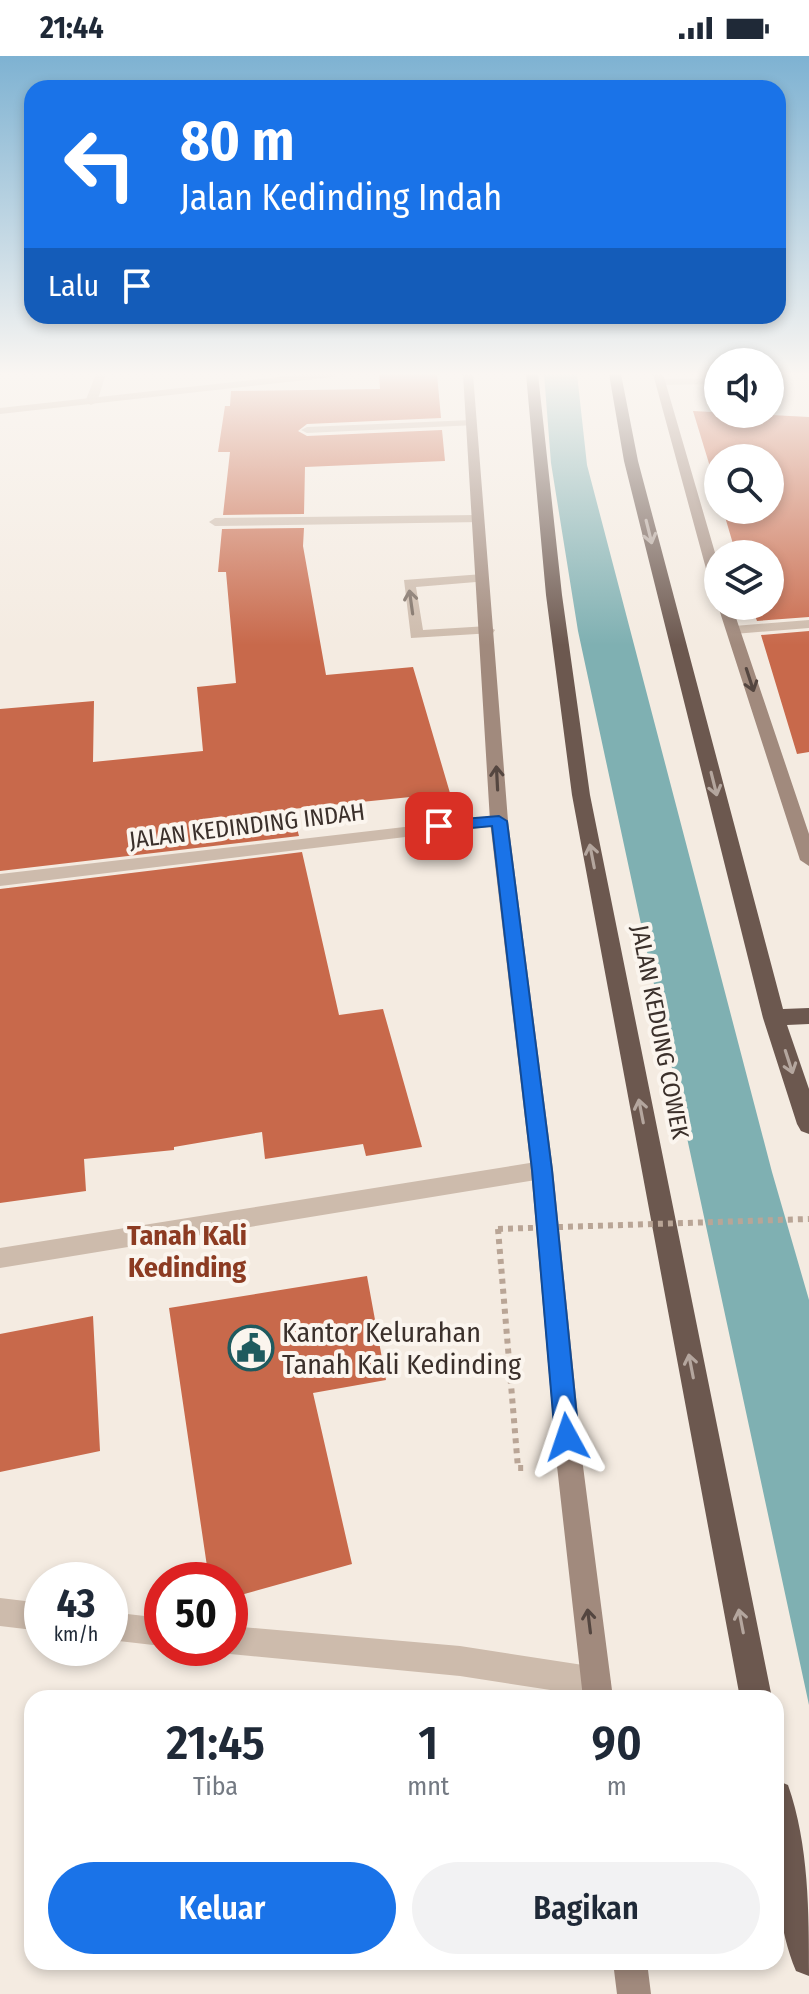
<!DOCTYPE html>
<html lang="id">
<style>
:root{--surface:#fff;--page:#f2f2f3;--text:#1f2937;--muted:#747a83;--accent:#1a73e8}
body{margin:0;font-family:"Fira Sans Condensed",sans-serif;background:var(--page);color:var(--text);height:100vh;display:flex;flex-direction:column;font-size:30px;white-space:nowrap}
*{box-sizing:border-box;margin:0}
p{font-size:26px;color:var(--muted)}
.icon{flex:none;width:44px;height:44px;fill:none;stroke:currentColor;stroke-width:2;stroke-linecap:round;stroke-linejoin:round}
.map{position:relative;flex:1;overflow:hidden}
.drawer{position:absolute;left:24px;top:1634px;width:760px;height:280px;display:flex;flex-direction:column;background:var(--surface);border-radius:24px;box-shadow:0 4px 12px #0003}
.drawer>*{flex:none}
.top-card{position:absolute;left:24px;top:24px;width:762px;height:244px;border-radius:24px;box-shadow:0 4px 12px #0003;background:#1a73e8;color:#fff;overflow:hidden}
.controls{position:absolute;left:704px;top:292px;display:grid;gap:16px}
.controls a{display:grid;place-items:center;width:80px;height:80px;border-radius:50%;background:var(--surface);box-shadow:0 4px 12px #0003;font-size:40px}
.speed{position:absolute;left:24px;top:1506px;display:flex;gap:16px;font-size:40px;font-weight:700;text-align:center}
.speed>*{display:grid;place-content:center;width:104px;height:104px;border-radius:50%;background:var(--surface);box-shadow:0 4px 12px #0003;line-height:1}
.speed small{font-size:20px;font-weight:400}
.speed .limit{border:12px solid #d22;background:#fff;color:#111}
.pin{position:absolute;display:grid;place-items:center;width:68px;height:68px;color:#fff;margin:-34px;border-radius:16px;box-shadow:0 4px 12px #0006}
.me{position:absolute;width:88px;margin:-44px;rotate:355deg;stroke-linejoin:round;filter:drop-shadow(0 0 6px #0008)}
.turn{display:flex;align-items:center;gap:28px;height:168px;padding:0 24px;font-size:36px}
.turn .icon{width:104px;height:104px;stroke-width:2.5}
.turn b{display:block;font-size:56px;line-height:68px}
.then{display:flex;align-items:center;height:76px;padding:0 24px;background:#0003;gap:16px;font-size:30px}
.eta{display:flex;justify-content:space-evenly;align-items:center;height:136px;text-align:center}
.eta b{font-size:48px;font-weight:600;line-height:56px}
.primary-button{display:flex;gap:16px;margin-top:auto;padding:16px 24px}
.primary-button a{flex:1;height:92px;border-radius:48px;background:var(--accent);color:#fff;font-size:32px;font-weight:600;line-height:92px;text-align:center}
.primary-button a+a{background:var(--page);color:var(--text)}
.status{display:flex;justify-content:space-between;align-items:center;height:56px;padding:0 40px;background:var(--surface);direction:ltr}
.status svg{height:22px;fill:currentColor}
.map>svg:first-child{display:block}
.water{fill:#7fb0b2}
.building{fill:#c8694b}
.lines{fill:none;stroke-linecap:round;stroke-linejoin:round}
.path{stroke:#b9a596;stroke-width:6;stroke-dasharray:5 5;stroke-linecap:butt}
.service{fill:#cdbbac;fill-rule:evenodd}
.minor{fill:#cdbbac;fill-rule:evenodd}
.secondary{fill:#a18a7d;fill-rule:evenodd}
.trunk{fill:#6c584f;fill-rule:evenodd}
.path-bridge{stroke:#b9a596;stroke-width:6;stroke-dasharray:5 5;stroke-linecap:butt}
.oneway{stroke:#b4a69e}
.oneway2{stroke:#7d6f65}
.oneway3{stroke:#544640}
.route{fill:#1a73e8;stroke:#114b97;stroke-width:2}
.labels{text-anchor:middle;stroke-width:8;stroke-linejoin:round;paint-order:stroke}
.street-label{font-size:24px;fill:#3b302b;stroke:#fbf5ee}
.quarter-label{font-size:28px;font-weight:bold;fill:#8c3b22;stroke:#fbf5ee}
.near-poi-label{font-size:28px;fill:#3b302b;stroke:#fbf5ee;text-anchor:start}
</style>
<div class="status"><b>21:44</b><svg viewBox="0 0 49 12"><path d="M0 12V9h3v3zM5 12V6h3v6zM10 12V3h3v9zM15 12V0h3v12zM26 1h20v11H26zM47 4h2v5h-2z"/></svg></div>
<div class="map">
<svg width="809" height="1938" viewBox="0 0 809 1938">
<rect width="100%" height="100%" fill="#f4ebe1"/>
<path class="water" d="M544,318H577L587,409L772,1116L809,1244V1649L578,575L551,407Z"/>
<path class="building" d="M379,318H437L441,362L307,368L298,375L307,380L442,374L445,405L305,411L304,458L223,459L230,396H218L225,350H230L231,335L380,333Z
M693,355L809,361V561L757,565L753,554H744V550H770V498H736L723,454H770V402H718V437Z
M304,472L303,490L326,619L413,611L450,737L292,753L299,780L0,815V653L94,645L93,706L203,695L197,631L236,627L226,516H218L222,473Z
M809,575V696L797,698L761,579Z
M302,796L339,959L383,953L422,1091L366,1100L363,1088L265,1103L262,1076L174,1091V1094L84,1103L86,1135L0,1147V833Z
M367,1220L386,1324L313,1337L352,1508L230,1542V1524H209L169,1252Z
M93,1260L100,1395L0,1416V1278Z"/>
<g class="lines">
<path class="path" d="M498,1173L518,1412H525"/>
<path class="service" d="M96,318H106L97,346L91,349L85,346Z
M718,322V328L660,329L655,326L660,323Z
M472,364L476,365V369L307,377L301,374L307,371Z
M478,459L484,463L482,466L215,470L209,466L215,462Z
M483,518L488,519V525L416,531L423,574L488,570L495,574L493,577L411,582L404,524Z
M0,1542L42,1547V1575L0,1570Z
M110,1556L162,1562V1590L110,1584Z
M230,1570L460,1590L596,1611L606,1616L611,1626L606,1636L596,1641L460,1620L230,1598L219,1592H230Z"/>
<path class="minor" d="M306,318H338L333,321L0,358V352Z
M809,564V572L734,578L727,574L734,570Z
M499,760L508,765L505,769L0,830V818Z
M542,1105L550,1107L553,1114L550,1121L542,1123L0,1212V1192Z"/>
<path class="secondary" d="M463,318H473L508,765L553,1114L583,1410L613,1642H583L557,1410L531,1114L490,765Z
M653,318H663L718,507V535L711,531Z
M718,550H732L809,778V810L800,804Z
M613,1906H647L651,1938H617Z"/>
<path class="trunk" d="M526,318H538L562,539L590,739L772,1642H740L572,739L546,539Z
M609,318H621L638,405L783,953L809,952V968L787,969L809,1033V1078L801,1075L797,1068L763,962L624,405Z
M776,1724L788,1729C809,1789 809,1856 809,1920L796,1915C771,1855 776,1787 776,1724Z"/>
<path class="path-bridge" d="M498,1173L809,1163"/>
</g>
<defs><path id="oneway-shaft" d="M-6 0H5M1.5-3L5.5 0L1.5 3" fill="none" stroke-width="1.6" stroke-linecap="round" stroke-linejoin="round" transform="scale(2)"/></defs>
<g class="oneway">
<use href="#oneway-shaft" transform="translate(649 476) rotate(76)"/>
<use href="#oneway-shaft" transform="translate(714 728) rotate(76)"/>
<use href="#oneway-shaft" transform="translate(592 800) rotate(-101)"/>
<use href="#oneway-shaft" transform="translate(789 1006) rotate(72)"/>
<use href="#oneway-shaft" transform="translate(641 1055) rotate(-101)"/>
<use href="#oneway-shaft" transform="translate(691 1310) rotate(-101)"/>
<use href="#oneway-shaft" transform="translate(741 1565) rotate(-101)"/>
</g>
<use class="oneway2" href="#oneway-shaft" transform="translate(411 546) rotate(-98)"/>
<g class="oneway3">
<use href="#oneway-shaft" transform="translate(750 624) rotate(72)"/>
<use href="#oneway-shaft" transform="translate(497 722) rotate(-93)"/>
<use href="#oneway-shaft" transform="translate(589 1565) rotate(-97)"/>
</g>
<linearGradient id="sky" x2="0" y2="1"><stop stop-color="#7eb2d2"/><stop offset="0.54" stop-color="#faf6f2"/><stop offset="1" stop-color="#faf6f2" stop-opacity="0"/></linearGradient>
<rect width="809" height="589" fill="url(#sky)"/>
<path class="route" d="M499,760L507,765L552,1114L579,1381L575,1389L567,1392L558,1389L555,1381L532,1114L492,770L439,775L432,770L439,765Z"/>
<defs>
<g id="civic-ring" transform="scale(2.3)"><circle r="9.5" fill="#fbf5ee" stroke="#1f5a5e" stroke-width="1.5"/><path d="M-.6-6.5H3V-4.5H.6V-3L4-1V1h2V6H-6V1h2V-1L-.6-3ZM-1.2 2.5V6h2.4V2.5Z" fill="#1f5a5e"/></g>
</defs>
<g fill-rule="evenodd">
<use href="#civic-ring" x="251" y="1292"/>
</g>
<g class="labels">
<g class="street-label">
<text transform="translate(247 770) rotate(-7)" y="8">JALAN KEDINDING INDAH</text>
<text transform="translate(660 976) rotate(79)" y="8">JALAN KEDUNG COWEK</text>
</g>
<g class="quarter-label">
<text x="187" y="1189">Tanah Kali<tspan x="187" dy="32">Kedinding</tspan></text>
</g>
<g class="near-poi-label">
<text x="282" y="1286">Kantor Kelurahan<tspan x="282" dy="32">Tanah Kali Kedinding</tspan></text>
</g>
</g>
</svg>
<div class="controls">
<a><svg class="icon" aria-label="sound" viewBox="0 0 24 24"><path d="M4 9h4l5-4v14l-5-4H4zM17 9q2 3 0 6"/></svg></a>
<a><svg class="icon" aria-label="search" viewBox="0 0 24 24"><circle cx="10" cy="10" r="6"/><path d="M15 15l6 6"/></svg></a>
<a><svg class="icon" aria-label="layers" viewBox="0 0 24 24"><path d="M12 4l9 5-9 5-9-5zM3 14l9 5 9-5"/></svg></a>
</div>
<div class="speed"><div>43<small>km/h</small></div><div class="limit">50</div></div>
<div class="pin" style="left:439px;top:770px;background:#d93025"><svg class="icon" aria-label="arrive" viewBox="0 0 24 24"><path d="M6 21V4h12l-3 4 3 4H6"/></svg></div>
<svg class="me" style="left:567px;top:1381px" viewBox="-20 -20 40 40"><path d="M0-17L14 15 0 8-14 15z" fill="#1a73e8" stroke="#fff" stroke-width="4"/></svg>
<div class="top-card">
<div class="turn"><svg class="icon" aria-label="left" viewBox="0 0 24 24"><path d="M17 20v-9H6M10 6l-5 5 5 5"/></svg><div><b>80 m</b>Jalan Kedinding Indah</div></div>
<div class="then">Lalu<svg class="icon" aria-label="arrive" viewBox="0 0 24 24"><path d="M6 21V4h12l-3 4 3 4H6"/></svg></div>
</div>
<section class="drawer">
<div class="eta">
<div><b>21:45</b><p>Tiba</p></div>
<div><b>1</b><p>mnt</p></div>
<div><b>90</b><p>m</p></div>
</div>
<div class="primary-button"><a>Keluar</a><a>Bagikan</a></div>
</section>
</div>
